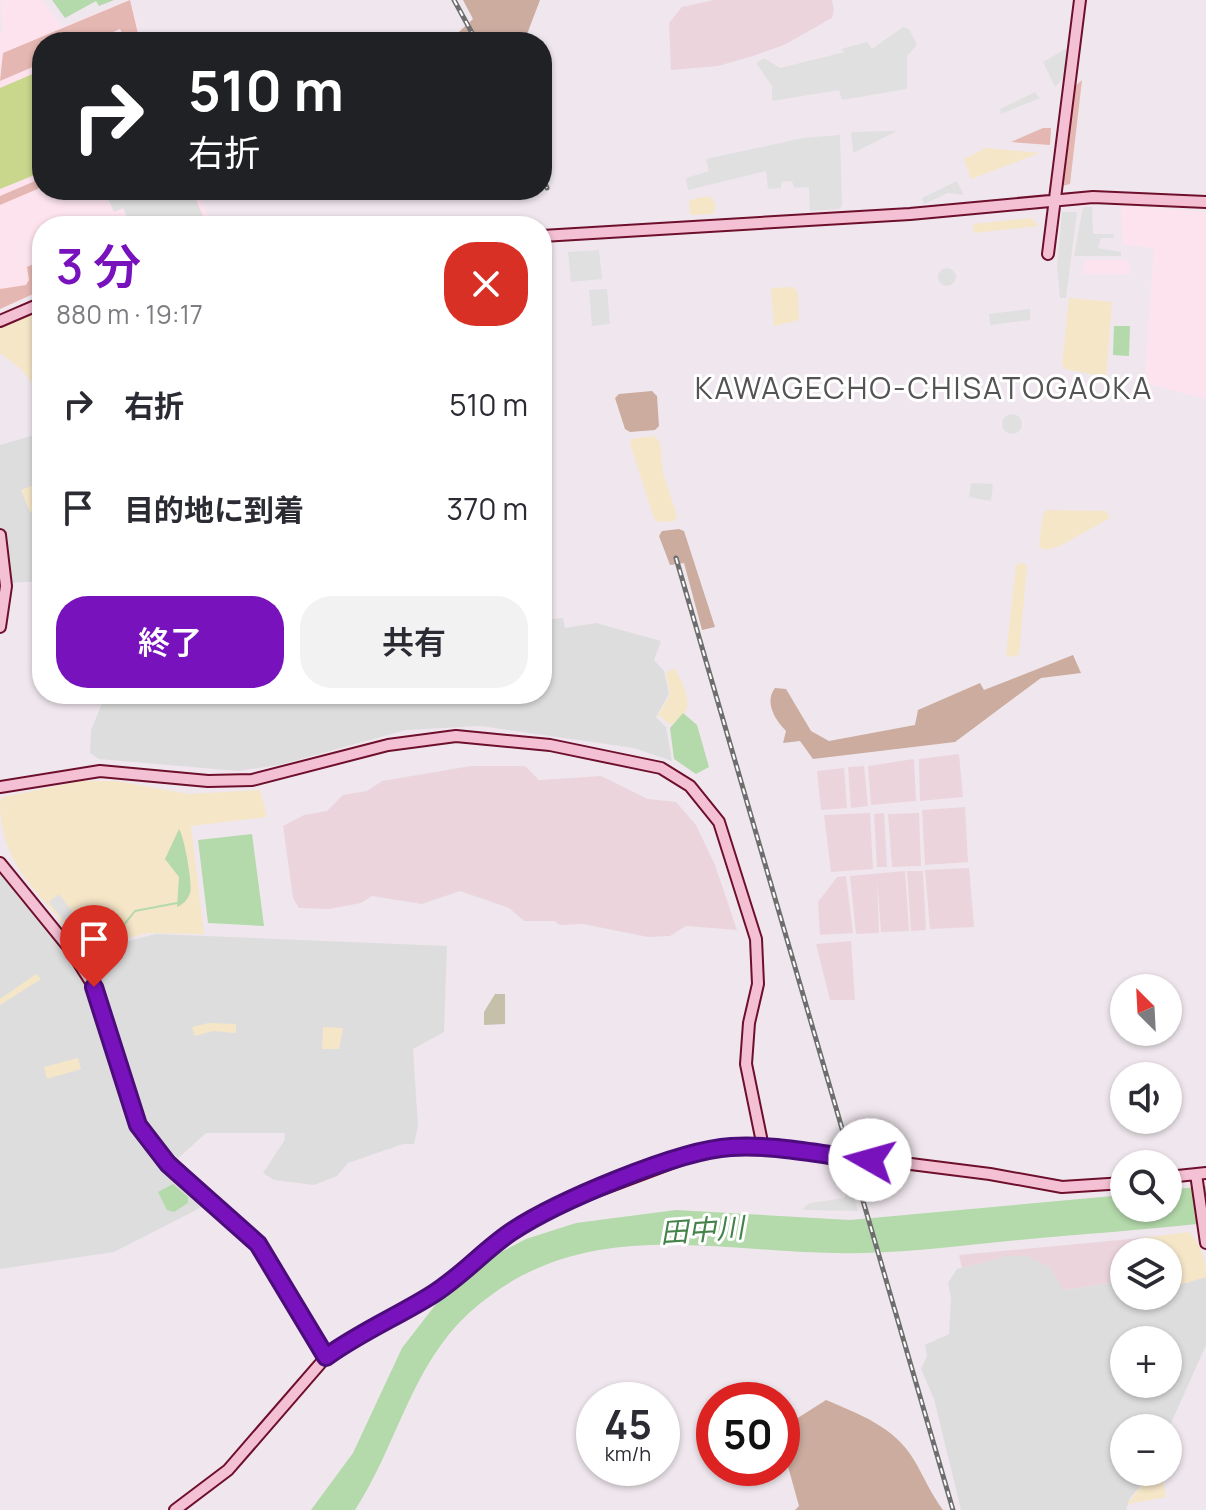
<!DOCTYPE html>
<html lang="ja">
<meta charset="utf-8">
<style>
:root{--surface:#fff;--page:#f2f2f3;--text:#2b2b33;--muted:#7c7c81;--accent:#7712bd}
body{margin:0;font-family:Manrope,"Noto Sans JP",sans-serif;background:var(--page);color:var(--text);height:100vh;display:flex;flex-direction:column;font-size:30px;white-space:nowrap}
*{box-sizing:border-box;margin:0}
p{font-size:26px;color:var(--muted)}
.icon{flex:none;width:44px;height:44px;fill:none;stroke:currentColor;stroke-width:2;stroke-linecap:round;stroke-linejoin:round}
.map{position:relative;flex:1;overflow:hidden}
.drawer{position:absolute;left:32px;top:216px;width:520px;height:488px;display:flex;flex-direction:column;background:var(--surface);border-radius:32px;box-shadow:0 2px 6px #0004}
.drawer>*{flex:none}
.guide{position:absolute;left:32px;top:32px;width:520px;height:168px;border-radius:32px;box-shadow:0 2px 6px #0004;background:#202124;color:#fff;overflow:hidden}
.needle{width:52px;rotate:336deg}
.controls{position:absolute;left:1110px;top:974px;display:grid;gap:16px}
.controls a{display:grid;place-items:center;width:72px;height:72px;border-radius:50%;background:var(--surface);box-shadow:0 2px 6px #0004;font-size:40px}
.speed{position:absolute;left:576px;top:1382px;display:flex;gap:16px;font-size:40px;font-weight:700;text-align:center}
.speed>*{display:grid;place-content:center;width:104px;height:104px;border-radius:50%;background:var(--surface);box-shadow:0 2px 6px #0004;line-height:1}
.speed small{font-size:20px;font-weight:400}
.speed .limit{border:12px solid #d22;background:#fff;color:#111}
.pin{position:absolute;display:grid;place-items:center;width:68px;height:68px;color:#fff;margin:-82px -34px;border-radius:50% 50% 50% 0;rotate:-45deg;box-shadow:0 0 8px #0007}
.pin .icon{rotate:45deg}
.me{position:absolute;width:88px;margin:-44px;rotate:277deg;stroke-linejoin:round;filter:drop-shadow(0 0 6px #0008)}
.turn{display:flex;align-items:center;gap:28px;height:168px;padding:0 24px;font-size:36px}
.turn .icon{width:104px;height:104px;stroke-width:2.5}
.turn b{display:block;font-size:56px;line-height:68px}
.round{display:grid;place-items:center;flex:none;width:84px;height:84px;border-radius:32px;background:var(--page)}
.summary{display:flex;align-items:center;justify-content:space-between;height:136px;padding:0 24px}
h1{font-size:48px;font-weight:600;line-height:60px;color:var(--accent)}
.primary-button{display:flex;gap:16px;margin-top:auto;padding:16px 24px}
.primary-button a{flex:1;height:92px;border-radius:32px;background:var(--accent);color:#fff;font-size:32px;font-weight:600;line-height:92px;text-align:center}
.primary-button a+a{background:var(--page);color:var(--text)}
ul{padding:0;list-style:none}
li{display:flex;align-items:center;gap:24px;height:104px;padding:0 24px}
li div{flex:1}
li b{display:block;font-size:30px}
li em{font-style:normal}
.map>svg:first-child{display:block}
.residential{fill:#ddddde;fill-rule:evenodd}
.education{fill:#fce3ed}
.farmland{fill:#ecd4dc}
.grass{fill:#e5b7b2}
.forest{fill:#cbac9f}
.cemetery{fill:#c6bfaa}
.park{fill:#f5e6c8}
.pitch{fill:#c8d78c}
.parking{fill:#e0e0e0}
.water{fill:#b4d9ab}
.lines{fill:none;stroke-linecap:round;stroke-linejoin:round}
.stream{stroke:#b4d9ab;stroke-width:2}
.secondary-casing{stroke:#6e0f2c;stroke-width:14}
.secondary{stroke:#f4c0d3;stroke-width:10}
.rail-casing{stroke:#6e6e6e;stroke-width:5}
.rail{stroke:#fff;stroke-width:2;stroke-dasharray:6;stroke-linecap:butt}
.route-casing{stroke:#4d0c7b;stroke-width:20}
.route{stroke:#7712bd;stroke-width:14}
.labels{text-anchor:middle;stroke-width:6;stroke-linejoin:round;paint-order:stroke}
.water-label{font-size:28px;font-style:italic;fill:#438248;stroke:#fff}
.quarter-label{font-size:30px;letter-spacing:2px;fill:#535353;stroke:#fff}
</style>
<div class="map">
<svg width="1206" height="1510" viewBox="0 0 1206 1510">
<rect width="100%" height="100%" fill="#efe7ed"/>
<path class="residential" d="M42,433V581L10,583L0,526V445Z
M563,618L565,628L596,623L661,641L654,660L664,671L669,694L656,717L666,727L672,761L634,748L481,726L406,730L279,765L238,771L99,759L90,753L91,730L106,694H542V620Z
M0,874L80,971L91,992L132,1127L154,1156L206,1205L114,1252L0,1269Z
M156,934L447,946L444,1032L413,1049L418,1126L414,1144H403L348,1163L337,1176L314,1185L274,1180L263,1173L284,1141L285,1133H206L174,1162L154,1141L142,1120L105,1001L79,953Z
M1007,1256H1028L1044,1263L1051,1268L1064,1290L1124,1281V1296H1168V1288L1206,1277V1345L1168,1430L1124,1428V1472H1152L1130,1498L1126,1510H961L934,1399L921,1369L927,1356L925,1345L949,1334L951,1298L948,1283L957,1269ZM1124,1340H1168V1384H1124Z"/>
<path class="education" d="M3,0H42L62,27L130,0L143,42H42V190H198L213,226H42V290L0,309V33L3,30L0,2Z
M1121,205L1206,212V399L1144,383L1154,248L1123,245Z
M1086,260H1128L1130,274H1083Z"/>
<path class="farmland" d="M714,0H832L834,10L832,18L784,45L753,56L718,66L671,70L669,23L682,7Z
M959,754L963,797L920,801L919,759Z
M914,759L916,801L871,805L868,766Z
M471,766H525L539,780L601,776L648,799L676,802L696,825L715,865L737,930L686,926L670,936L648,937L583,924L560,925L554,921H524L509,908L460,891L422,904L372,896L361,903L329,909L299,908L293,898L283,826L304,815L327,811L343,795L367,791L382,781Z
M864,766L868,806L851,808L848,767Z
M844,768L847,808L821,810L817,771Z
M965,807L968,862L925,865L922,810Z
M870,813L873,869L831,872L824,815Z
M884,813L887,867H877L874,814Z
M919,813L921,866L892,867L888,814Z
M969,868L974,927L930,929L925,870Z
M905,871L909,931L881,932L877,880L879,933L856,934L850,876Z
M907,871H923L926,930L911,931Z
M846,876L853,933L820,935L818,902L837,877Z
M851,941L855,1000H830L816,944Z
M1141,1238V1252H1124V1281L1063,1290L1051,1268L1028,1256H1007L962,1268L959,1255Z"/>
<path class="grass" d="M130,0L140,42H126L120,29L91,42H42V63L0,81L3,53Z
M1082,80L1070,184L1062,186L1074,87Z
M1043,128H1051L1050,145L1011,142Z
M42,178V187L0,205V196Z
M42,260V290L0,309V289L26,285L29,280L27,267Z"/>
<path class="forest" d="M463,0H540L524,42H448L473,19Z
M652,391L657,396L659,426L655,430L630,432L625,429L615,398L619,394Z
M679,529L684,531L715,627L702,630L684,563L670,565L659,536L662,531Z
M1073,655L1081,673L1041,678L955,742L813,759L800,741L783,743L786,731C775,720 764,702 775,688L786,689L811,731L829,741L915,725L918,710L980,683L984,690Z
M826,1400C859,1414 895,1427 914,1460C924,1477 931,1494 943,1510H795L799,1506L782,1445V1428Z"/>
<path class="cemetery" d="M495,994H505V1024L484,1025V1012Z"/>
<path class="park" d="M986,148L1040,153L971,179L964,159Z
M709,196L716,204L713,214L690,215L689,200Z
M1031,218L1039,226L974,233L973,224Z
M794,287L798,293L799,320L774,326L771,288Z
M1069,298L1112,302L1106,377L1065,369L1062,364Z
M42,308V379L34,386L21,369L0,353V328Z
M654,436L660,442L663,473L677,516L674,521L658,522L654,518L630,443L631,439Z
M42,482V510L30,512L21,490Z
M1047,510L1106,511L1110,518L1058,547L1044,550L1039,546L1043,514Z
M1023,563L1027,566L1019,655L1008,657L1006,656L1016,565Z
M674,668C680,677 693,702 685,712C682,716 675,721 671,725L658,715L670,695L666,673Z
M81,781H118L188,794L260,790L267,817L191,826L204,934L148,933L83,949C47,895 0,873 0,801L3,797Z
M36,974L41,979L0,1005V999Z
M208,1023L236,1024V1033L213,1031L195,1036L192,1027Z
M323,1027L343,1028L339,1049H322Z
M78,1058L81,1069L47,1079L44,1067Z
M1189,1232C1201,1244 1206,1260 1206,1277L1168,1288V1252H1141V1238Z
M1152,1472H1161L1166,1497L1127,1504Z"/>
<path class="pitch" d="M42,70V172L0,189V88Z"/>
<path class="parking" d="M903,27L909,29L917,45L907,56V89L842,100L839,90L772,101V86L756,63L764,58L780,68L845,52L841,49L867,42L872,49Z
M1067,48L1064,77L1055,87L1043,62Z
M1035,92L1040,98L1001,114L1000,109Z
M897,131L853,153L851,132Z
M840,135L842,206L839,209L810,211L809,187L794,188L792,181L781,182V188L768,189L766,171L688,190L686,178L709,171L706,159L803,138Z
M957,181L964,195L948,193L924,204L922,198Z
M104,190H192L207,226H131L123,208L114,212Z
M1083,207H1092L1093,234H1114L1113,238H1101L1098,248L1121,252V256H1074Z
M1062,212H1077L1066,298H1060L1057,266Z
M599,250L602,279L571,282L568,252Z
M938 277a9 9 0 1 1 18 0a9 9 0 1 1-18 0Z
M607,289L610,324L592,326L589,290Z
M1030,309V320L990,325L989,314Z
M1002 424a10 10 0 1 1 20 0a10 10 0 1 1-20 0Z
M971,483L993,484L991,501L969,497Z
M59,894L84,927L75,935L49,902Z
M107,945L112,966L96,970L91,950Z
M839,1166L845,1167L858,1211L804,1210L803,1208L810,1203L844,1198L847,1192Z"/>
<path class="water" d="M52,0H114L99,6L96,1L65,18Z
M1114,326H1130L1129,356L1113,355Z
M683,713L697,725L709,767L696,774L674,759L670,728Z
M179,829C184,836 193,884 190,893C188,899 184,904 177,907L179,877L165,859Z
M252,834L264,926L208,923L198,840Z
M173,1184L188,1197V1203L174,1212L167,1210L158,1192Z
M1206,1186V1223C1144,1230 1082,1234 1019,1240C967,1245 915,1252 863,1253C724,1257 586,1207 469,1313C411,1366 397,1446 355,1510H311L353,1453L402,1348L440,1299L494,1256L526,1239L576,1223L676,1210L850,1220L1124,1195V1208H1168V1190Z"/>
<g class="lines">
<path class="stream" d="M115,936L135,911L177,903"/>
<g class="secondary-casing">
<path id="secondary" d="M542,236L910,214L1093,197L1206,202
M1048,254L1080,0
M0,321L42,303
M0,535L6,586L0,627
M0,787L100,771L208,781L252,780L388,745L456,736L550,745L661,768L690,786L719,822L756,939L758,984L749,1023L746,1064L763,1147
M0,863L70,949L94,987L130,1108L149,1142L258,1244L326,1357
M1196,1174L1206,1243
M1168,1177L1206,1173
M175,1510L228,1470L326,1357L369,1328L432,1295L490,1247L547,1210L709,1149H792L990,1174L1062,1187L1124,1183"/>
</g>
<use href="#secondary" class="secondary"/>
<g class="rail-casing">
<path id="rail" d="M454,0L477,42
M542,176L547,188
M676,558L953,1510"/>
</g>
<use href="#rail" class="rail"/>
</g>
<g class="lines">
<g class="route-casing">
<path id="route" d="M94,987L138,1125L168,1164L258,1244L326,1357C359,1333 396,1317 430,1296C460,1278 483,1251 511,1232C556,1202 678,1150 731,1147C778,1144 824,1156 870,1160"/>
</g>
<use href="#route" class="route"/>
</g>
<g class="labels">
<g class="water-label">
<text transform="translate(702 1230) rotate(-4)" y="10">田中川</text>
</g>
<g class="quarter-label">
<text x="924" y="399">KAWAGECHO-CHISATOGAOKA</text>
</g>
</g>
</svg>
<div class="controls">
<a><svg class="needle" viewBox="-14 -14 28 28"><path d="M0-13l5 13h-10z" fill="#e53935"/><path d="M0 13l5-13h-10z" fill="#7c7c81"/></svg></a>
<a><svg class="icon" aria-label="sound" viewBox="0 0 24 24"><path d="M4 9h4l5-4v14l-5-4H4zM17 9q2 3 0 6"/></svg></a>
<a><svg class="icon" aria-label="search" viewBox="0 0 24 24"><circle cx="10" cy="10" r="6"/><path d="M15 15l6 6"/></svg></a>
<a><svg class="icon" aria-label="layers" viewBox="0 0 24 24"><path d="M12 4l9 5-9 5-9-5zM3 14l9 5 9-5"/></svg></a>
<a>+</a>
<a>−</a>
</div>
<div class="speed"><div>45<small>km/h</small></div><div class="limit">50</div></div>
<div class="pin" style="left:94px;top:987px;background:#d93025"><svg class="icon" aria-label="arrive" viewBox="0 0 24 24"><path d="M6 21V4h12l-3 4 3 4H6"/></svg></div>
<svg class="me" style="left:870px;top:1160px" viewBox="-20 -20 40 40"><circle r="19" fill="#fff"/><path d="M0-13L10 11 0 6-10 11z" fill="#7712bd"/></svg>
<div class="guide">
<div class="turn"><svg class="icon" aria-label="right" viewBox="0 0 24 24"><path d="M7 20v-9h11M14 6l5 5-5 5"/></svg><div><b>510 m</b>右折</div></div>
</div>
<section class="drawer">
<div class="summary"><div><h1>3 分</h1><p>880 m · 19:17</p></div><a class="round" style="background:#d93025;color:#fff"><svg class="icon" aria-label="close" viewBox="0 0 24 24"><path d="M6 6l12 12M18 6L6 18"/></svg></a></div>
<ul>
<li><svg class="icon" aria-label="right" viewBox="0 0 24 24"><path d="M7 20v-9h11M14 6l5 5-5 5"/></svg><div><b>右折</b></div><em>510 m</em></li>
<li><svg class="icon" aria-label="arrive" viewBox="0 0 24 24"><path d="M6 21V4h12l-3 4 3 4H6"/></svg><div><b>目的地に到着</b></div><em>370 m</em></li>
</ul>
<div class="primary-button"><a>終了</a><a>共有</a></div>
</section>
</div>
